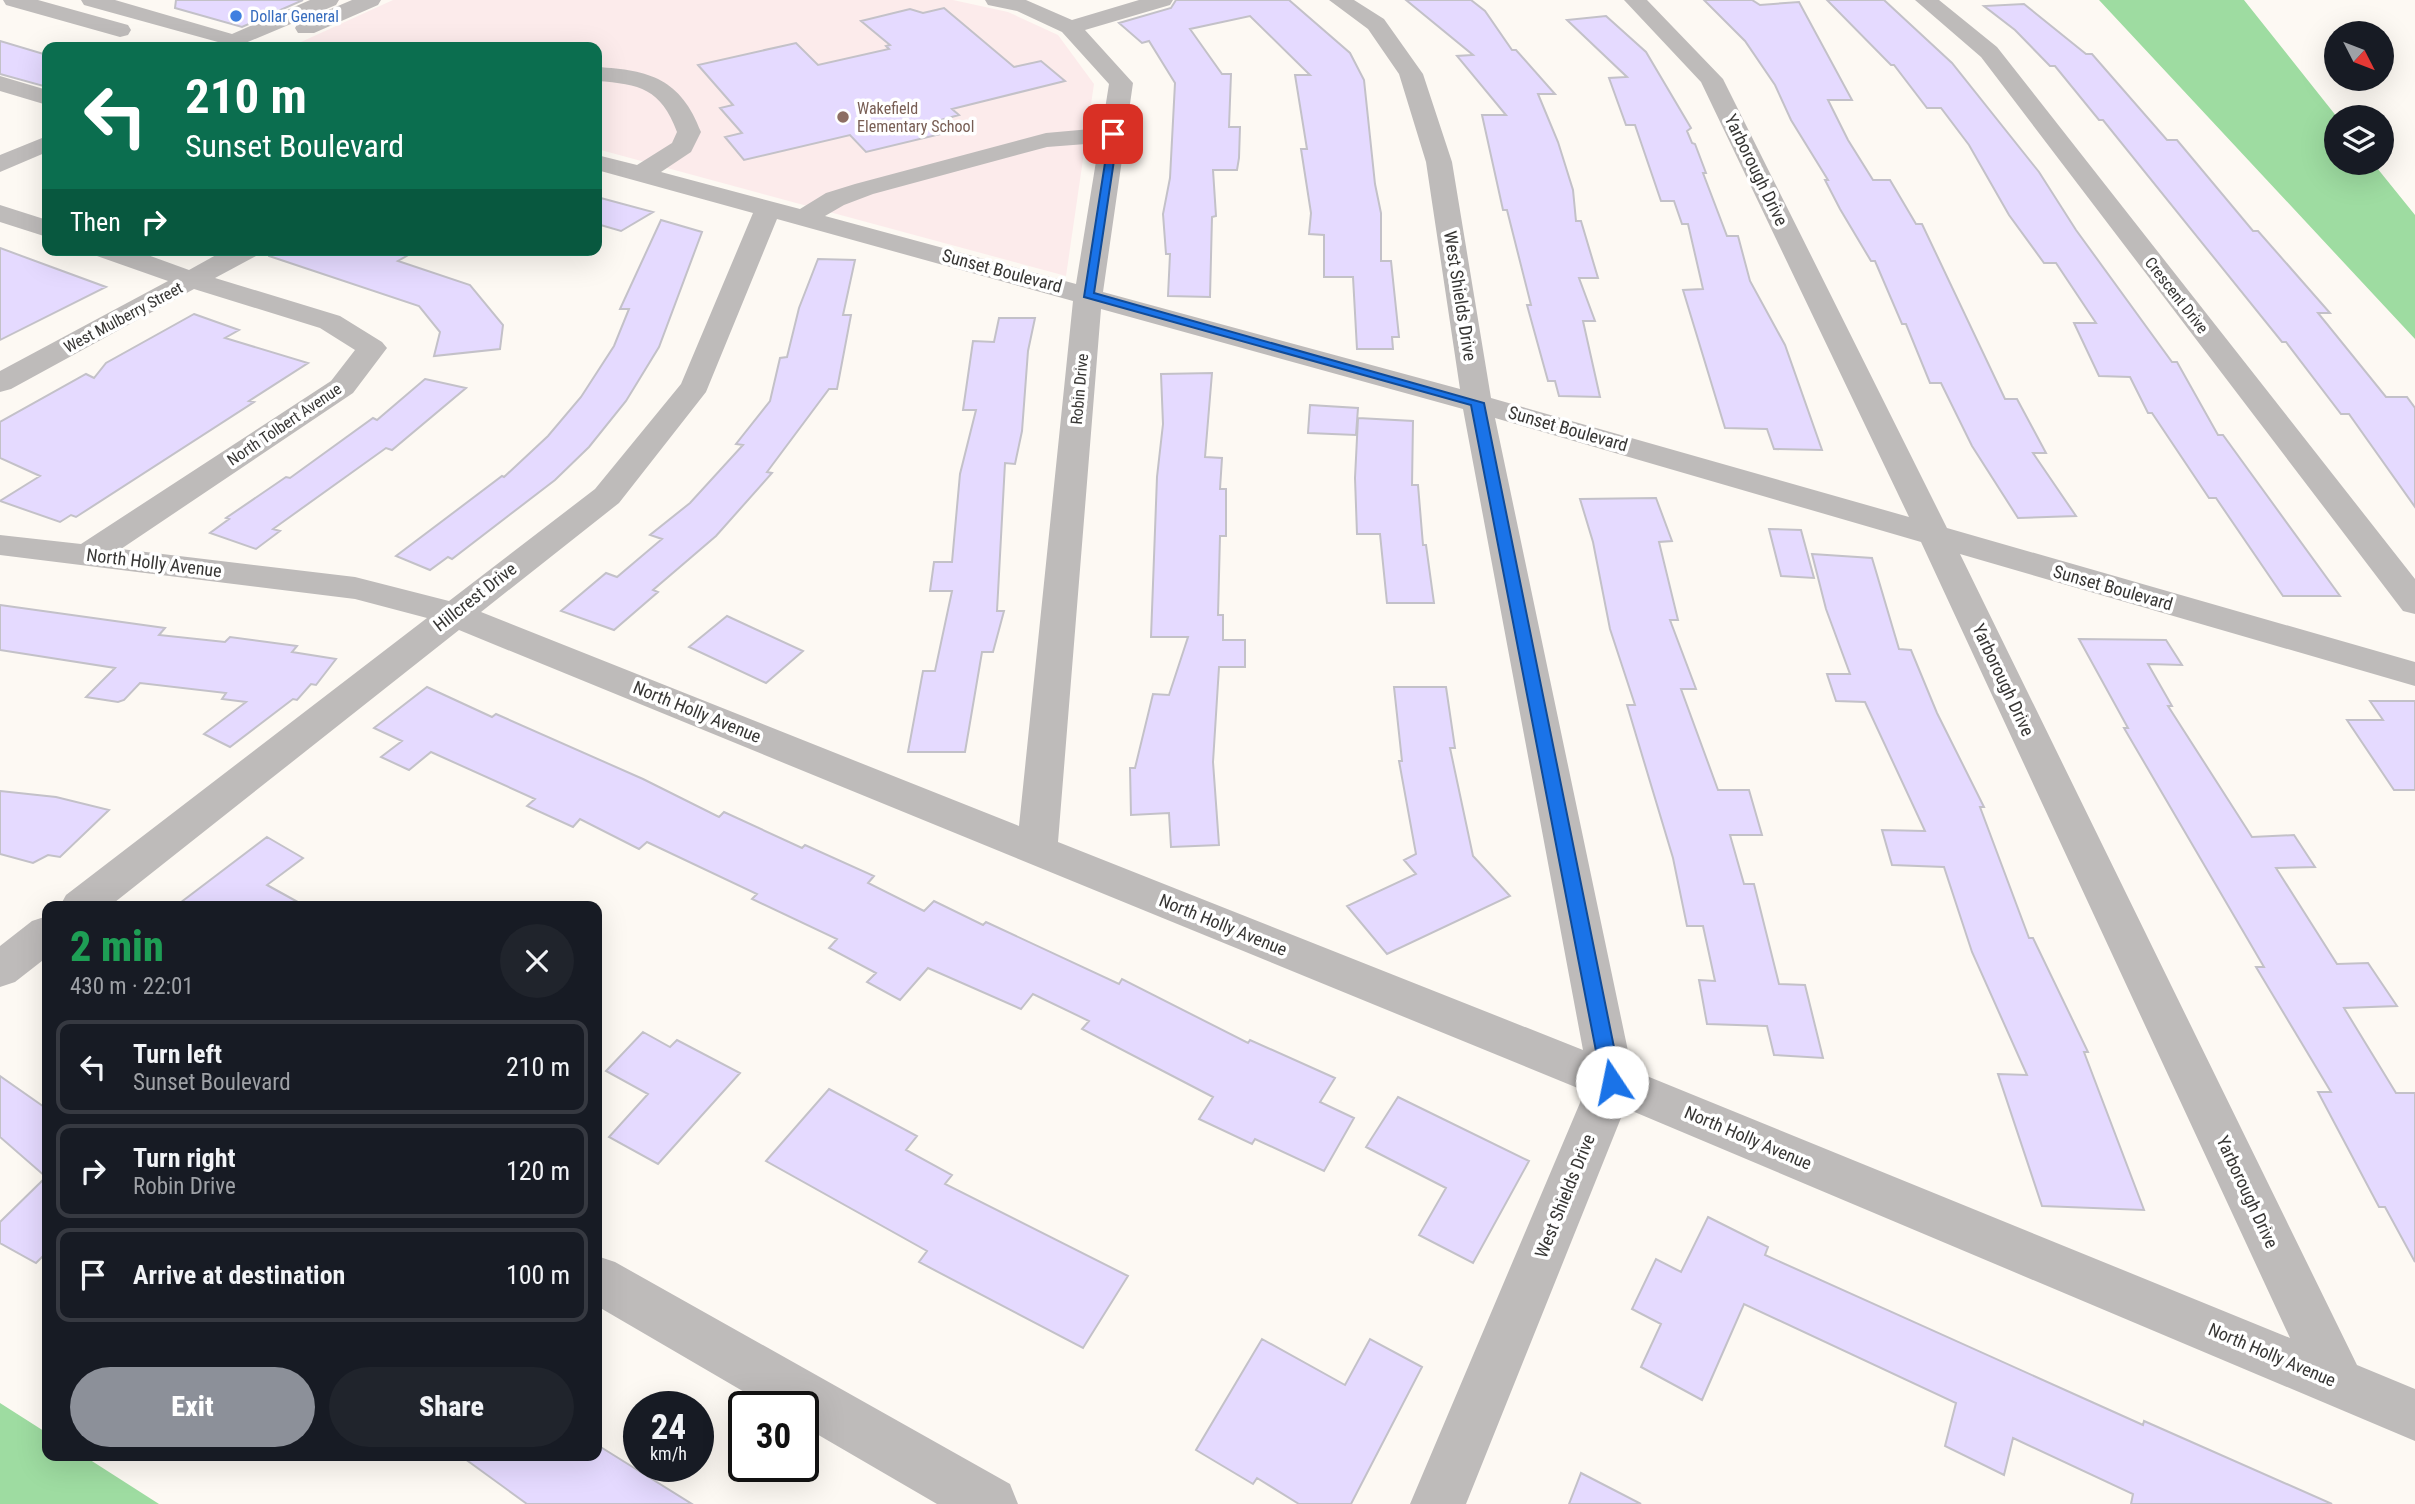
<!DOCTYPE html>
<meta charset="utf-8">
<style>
:root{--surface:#171b24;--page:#20242c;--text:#f1f3f6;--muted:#9ea1a6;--line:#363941;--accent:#8c9099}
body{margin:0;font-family:"Roboto Condensed",sans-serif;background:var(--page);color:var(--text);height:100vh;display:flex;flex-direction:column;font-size:26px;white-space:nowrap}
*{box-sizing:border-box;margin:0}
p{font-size:23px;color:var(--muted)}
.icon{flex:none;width:38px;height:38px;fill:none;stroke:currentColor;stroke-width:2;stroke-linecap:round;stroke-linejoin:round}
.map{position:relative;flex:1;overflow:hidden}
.side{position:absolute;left:42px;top:901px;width:560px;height:560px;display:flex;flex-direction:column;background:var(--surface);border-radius:14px;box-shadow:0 7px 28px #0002}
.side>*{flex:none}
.hud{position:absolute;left:42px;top:42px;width:560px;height:214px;border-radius:14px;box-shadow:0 7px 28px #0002;background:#0b6e4f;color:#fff;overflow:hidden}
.needle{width:46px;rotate:132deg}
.fabs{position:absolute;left:2324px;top:21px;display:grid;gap:14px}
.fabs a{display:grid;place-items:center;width:70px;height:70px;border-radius:50%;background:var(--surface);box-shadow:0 7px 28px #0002;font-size:35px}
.speed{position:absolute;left:623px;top:1391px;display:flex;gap:14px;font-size:35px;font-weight:700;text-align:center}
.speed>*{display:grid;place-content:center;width:91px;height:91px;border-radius:50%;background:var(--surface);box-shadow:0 7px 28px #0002;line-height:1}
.speed small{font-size:18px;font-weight:400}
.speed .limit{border:4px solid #111;border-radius:10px;background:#fff;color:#111}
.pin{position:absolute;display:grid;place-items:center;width:60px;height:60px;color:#fff;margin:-30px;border-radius:14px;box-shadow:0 4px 10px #0006}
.me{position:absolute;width:77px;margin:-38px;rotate:349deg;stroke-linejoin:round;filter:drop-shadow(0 0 5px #0008)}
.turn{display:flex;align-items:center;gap:24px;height:147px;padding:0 28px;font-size:32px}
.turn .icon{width:91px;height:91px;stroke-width:2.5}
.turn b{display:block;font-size:49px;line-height:60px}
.then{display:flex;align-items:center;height:66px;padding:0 28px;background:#0003;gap:14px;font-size:26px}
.round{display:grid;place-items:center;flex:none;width:74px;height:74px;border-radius:37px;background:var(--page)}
.headline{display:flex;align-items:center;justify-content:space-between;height:119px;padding:0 28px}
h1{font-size:42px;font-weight:800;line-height:52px;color:#1e9e55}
.cta{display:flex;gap:14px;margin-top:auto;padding:14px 28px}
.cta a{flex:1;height:80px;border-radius:42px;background:var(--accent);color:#fff;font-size:28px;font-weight:800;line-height:80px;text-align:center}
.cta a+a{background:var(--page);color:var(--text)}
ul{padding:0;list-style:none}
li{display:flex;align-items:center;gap:21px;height:94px;margin:0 14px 10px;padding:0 14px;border:4px solid var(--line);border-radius:14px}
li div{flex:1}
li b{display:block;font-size:26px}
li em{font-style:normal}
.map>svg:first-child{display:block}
.education{fill:#fcebeb}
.green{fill:#9edca1}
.building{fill:#e5daff;stroke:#c3c1c8;stroke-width:2}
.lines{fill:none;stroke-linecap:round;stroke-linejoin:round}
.minor{fill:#bebbba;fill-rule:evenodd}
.route{fill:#1a73e8;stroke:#114b97;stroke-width:2}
.shop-dot{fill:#3f7fe0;stroke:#fff;stroke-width:2.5}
.education-dot{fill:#8d6e63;stroke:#fff;stroke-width:2.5}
.labels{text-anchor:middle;stroke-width:7;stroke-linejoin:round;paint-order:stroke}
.far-shop-label{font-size:16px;fill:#366cbe;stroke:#fff;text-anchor:start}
.far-education-label{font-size:16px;fill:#785e54;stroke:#fff;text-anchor:start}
.far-street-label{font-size:16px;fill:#373634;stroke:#fff}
.street-label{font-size:18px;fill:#373634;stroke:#fff}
</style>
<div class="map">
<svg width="2415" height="1504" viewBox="0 0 2415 1504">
<rect width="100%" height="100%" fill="#fdf9f3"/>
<path class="education" d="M393,0H953L1008,12L1058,35L1094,84L1066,276L597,149V47H290Z"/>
<path class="green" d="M2099,0H2244L2337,117L2336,163H2373L2415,215V339Z
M0,1403L47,1433V1456H84L159,1504H0Z"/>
<path class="building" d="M176,0H303L242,27L175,8Z
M1176,0H1289L1350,53L1364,80L1375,184L1381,213V261H1391L1399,337H1392L1393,349H1357L1353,277H1324V235L1309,234L1311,213L1301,149H1307L1295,75H1310L1250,16L1190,29L1222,74H1231L1229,127H1240L1239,158L1237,170H1213L1216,216L1212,217L1210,297L1168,296L1170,254H1166L1163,214L1170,178L1175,83L1149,41L1142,43L1119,23L1171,8Z
M1406,0H1471L1485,11L1512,50H1516L1555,94H1538L1558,142L1573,190L1576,221H1581L1598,278H1579L1595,321H1583L1600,397L1559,396L1555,381H1548L1527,305H1531L1507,210H1503L1482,115H1506L1457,56L1473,55Z
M1704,0H1752L1760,5L1799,2L1852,100H1828L1848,140L1873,180H1890L1916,224H1922L2005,399H2017L2046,453H2033L2076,516L2018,518L1972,446L1941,383H1930L1906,324H1902L1875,261H1871L1840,209L1825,180H1828L1791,120L1775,85L1745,41Z
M1827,0H1884L1952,63L2039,172L2076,230L2172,362H2177L2218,435H2223L2340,596H2283L2216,498H2209L2152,413H2148L2130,377L2099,376L2074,323H2096L2056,263H2044L2009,215L1969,145L1941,108H1927L1894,65H1891Z
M2024,4L2086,54H2092L2167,140H2177L2253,231H2258L2330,313H2318L2386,397H2407L2415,408V507L2349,414H2341L2286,342H2282L2103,120H2099L2055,66H2050L2015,30L1984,6Z
M944,8L1014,67L1041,61L1065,81L952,109L959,115L937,121L949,132L866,152L850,135L744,160L725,137L742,133L720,108L733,105L698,65L796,43L818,65L889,49L886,46L890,45L861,21L910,9L923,13Z
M1606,16L1646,52L1691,128L1687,131L1692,143L1695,144L1706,173H1703L1727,236H1738L1750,281L1785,345L1822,450L1774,449L1767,429L1725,428L1683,290L1703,289L1688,224H1682L1674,201H1661L1635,125H1626L1609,78L1627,77L1567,20Z
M0,41L47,55V87L0,74Z
M597,197L653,212L621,231L597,224Z
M661,220L702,232L659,347L626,401L589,447L555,480L452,559L448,557L430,570L396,556L502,476L504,477L548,436L581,397L614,346L629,309H620Z
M0,248L57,269L106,287L0,340Z
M269,250H417L398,261L470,285L503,325L500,349L434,356L440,332L419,306L269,256Z
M818,259L855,260L843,315H851L837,389H829L767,472L772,473L716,536L653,590L658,592L614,630L561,611L606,573L617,577L662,539L650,535L690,503L743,445L736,444L770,401L780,358L787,357L799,308Z
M194,314L239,330L225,338L308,363L249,401L254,402L76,517L71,515L60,522L0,501L40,476L0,458V422L86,374L94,378L106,363Z
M999,318H1035L1028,351L1022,431L1015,464L1005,463L997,611H1004L993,652H982L965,752H908L923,671H935L952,591H930L934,562H952L960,474L976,410H963L973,341L994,342Z
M1212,373L1205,457L1222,458L1220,489H1226V536H1220L1218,615H1223V640H1245V667H1219L1213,762L1219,845L1171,847L1169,813L1131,815L1130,768H1135L1153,694L1169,695L1188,637H1151L1157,477L1163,424L1161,374Z
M425,379L466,388L392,450L386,448L273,529L280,531L256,549L210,533L229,519L226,518L286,477L290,478L373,418L377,420Z
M1310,405L1358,408L1356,435L1308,433Z
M1358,418L1413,421L1412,485H1418L1423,545H1426L1434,603H1387L1380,534H1357L1355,478Z
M1656,498L1672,541L1659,542L1678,620H1670L1696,689H1681L1718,790H1749L1762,835H1730L1744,884H1754L1779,984L1805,985L1823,1058L1774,1055L1767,1026L1707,1024L1699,980L1715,981L1703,926H1687L1673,858L1627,705H1635L1610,629L1593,542L1580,499Z
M1769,529L1801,530L1814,578L1781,576Z
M1812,554L1872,558L1899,649L1911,650L1937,713L1984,807H1980L2029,938H2033L2088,1052H2084L2144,1210L2042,1206L1998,1074L2027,1075L1972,952L1944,867L1892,865L1882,830L1925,831L1865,702L1836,701L1827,674H1850L1826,609Z
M0,605L165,628L159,635L225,642L230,637L297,646L292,652L336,659L316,685L311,684L297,700L293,699L230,747L204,734L246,702L222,699L226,693L140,683L124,700L118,702L86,697L115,668L0,650Z
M727,616L803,651L766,683L689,647Z
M2079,639L2166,640L2182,665L2148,664L2172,706H2168L2252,837L2294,835L2315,867L2276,868L2337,964L2368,963L2397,1006L2344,1008L2396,1093H2415V1262L2385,1207H2379L2318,1092H2331L2256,967H2264L2124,728H2128Z
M427,687L492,717L496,714L643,779L719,817L724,812L802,848L805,845L874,876L868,883L924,911L934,901L983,925L986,922L1119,984L1122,979L1248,1043L1250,1040L1335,1078L1320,1102L1354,1118L1324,1171L1255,1139L1252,1144L1199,1119L1213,1097L1082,1029L1089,1021L1033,994L1021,1009L928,968L900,1000L867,982L876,973L829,948L837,939L752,899L757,894L647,842L639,849L580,819L573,827L527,806L535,799L431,752L409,770L381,757L402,741L374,728Z
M1394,687H1446L1455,748H1450L1473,856L1510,896L1387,954L1347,906L1416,874L1404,860L1416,854L1399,761H1402Z
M2370,701H2415V790H2394L2347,720H2383Z
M0,791L56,797L109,810L60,857L48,855L33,863L0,854Z
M267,837L303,858L267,885L305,906H176Z
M643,1032L670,1047L677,1040L740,1073L658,1164L609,1137L648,1094L606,1071Z
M0,1076L47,1109V1252L36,1263L0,1243V1222L46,1177L0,1137Z
M829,1089L917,1136L906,1150L952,1175L945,1184L1128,1276L1083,1348L919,1262L927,1251L766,1161Z
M1398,1097L1529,1161L1473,1263L1419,1235L1446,1188L1366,1147Z
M1708,1217L1768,1247L1765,1255L2143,1425L2144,1421L2332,1504H2131L2133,1494L2013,1438L2004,1475L1945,1446L1956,1403L1744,1304L1702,1400L1641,1367L1661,1324L1632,1309L1656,1259L1681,1272Z
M1262,1339L1345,1385L1370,1339L1422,1367L1351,1504H1299L1257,1478L1253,1484L1196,1450Z
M599,1446L692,1504H527L461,1456H597Z
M1581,1473L1641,1504H1569Z"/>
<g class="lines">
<path class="minor" d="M3,0H38L128,25L131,30L128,35L120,37L6,5Z
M81,0H115L232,34L310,0H339L336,5L236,47L84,5Z
M352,0H381L378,5L314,33H298L295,28L298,23Z
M985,0H1026L1072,20L1139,0H1173L1170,5L1085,30L1133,83L1103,292L1460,389L1426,162L1399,74L1368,29L1329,0H1354L1384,19L1423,74L1452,162L1491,398L1909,517L1701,82L1624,0H1647L1723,79L1947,528L2415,662V686L1960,554L2357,1365L2415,1389V1441L1625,1108L1466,1504H1410L1585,1091L459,630L110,906H60L66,895L427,618L355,599L0,555V535L81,544L331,381L355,350L320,328L194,289L11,389L0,392V371L168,281L97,256L94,250H134L189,270L225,250H259L256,256L215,278L340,316L382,342L387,348L353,393L121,549L355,577L449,601L595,489L681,384L753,213L597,170V155L637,165L672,143L677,132C661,89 640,84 597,81V67C650,70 681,79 701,132L691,152L661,172L800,209L826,193L855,184L1046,133L1102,128L1109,84L1062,32L1017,11L988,5ZM1099,143L1076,284L825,216L844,205L873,194L1047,147ZM777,219L1073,301L1019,826L481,612L619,503L706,392ZM1101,309L1463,409L1583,1050L1058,842ZM1495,418L1921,542L2290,1338L1632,1070Z
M1915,0H1939L1997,47L2415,579V614L2403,611L1981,57Z
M0,76L47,90V105L0,91Z
M47,136V152L0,172V155Z
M0,205L47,220V237L0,222Z
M47,916V957L15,982L0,987V946L32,921Z
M597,1256L615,1262L1010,1484L1018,1504H937L803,1426V1407H770L597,1306Z"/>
</g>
<path class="route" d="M1110,131L1118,134L1094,293L1484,403L1621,1082L1619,1087L1612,1090L1605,1087L1602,1082L1471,405L1084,297Z"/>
<circle class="shop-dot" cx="236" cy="16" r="7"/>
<circle class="education-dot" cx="843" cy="117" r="7"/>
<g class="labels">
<g class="far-shop-label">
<text x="250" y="22">Dollar General</text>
</g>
<g class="far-education-label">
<text x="857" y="114">Wakefield<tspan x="857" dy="18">Elementary School</tspan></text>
</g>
<g class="far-street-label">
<text transform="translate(2177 295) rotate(52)" y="6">Crescent Drive</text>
<text transform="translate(123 317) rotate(-28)" y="6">West Mulberry Street</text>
<text transform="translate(1079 389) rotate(-85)" y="6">Robin Drive</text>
<text transform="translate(284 424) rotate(-34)" y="6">North Tolbert Avenue</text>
</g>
<g class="street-label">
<text transform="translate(1756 170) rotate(64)" y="6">Yarborough Drive</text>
<text transform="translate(1002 271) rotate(15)" y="6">Sunset Boulevard</text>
<text transform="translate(1460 296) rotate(81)" y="6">West Shields Drive</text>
<text transform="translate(1568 429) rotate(16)" y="6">Sunset Boulevard</text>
<text transform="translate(154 563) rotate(7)" y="6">North Holly Avenue</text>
<text transform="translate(2113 588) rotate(16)" y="6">Sunset Boulevard</text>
<text transform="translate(475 597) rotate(-38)" y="6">Hillcrest Drive</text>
<text transform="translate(2003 680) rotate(65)" y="6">Yarborough Drive</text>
<text transform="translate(697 712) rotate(22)" y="6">North Holly Avenue</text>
<text transform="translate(1223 925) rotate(22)" y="6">North Holly Avenue</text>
<text transform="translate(1748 1138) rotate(23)" y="6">North Holly Avenue</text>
<text transform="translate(2247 1192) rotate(65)" y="6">Yarborough Drive</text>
<text transform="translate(1565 1196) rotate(-68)" y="6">West Shields Drive</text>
<text transform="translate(2272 1355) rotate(23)" y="6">North Holly Avenue</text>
</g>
</g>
</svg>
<div class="fabs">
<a><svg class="needle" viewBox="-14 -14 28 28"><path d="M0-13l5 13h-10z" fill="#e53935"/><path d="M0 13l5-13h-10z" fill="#9ea1a6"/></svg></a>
<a><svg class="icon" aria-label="layers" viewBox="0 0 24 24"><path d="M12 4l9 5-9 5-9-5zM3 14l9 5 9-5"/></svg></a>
</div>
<div class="speed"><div>24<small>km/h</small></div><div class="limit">30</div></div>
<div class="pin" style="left:1113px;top:134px;background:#d93025"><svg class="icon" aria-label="arrive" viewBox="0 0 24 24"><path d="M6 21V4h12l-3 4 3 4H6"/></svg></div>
<svg class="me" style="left:1612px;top:1082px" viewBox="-20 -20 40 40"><circle r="19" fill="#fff"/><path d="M0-13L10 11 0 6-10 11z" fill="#1a73e8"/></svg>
<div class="hud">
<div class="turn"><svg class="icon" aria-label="left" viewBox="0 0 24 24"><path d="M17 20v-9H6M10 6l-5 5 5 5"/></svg><div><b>210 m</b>Sunset Boulevard</div></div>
<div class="then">Then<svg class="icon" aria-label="right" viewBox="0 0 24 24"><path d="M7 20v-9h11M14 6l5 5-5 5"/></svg></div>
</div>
<section class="side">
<div class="headline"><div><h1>2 min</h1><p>430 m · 22:01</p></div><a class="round"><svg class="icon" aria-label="close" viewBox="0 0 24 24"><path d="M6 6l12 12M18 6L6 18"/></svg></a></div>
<ul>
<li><svg class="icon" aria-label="left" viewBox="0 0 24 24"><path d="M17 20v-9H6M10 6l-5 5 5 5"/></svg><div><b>Turn left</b><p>Sunset Boulevard</p></div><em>210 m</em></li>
<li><svg class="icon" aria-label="right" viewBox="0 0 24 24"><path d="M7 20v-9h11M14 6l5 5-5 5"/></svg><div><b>Turn right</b><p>Robin Drive</p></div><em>120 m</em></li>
<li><svg class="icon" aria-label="arrive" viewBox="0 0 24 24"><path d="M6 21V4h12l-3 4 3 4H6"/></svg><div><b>Arrive at destination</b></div><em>100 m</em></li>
</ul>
<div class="cta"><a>Exit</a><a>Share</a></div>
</section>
</div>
